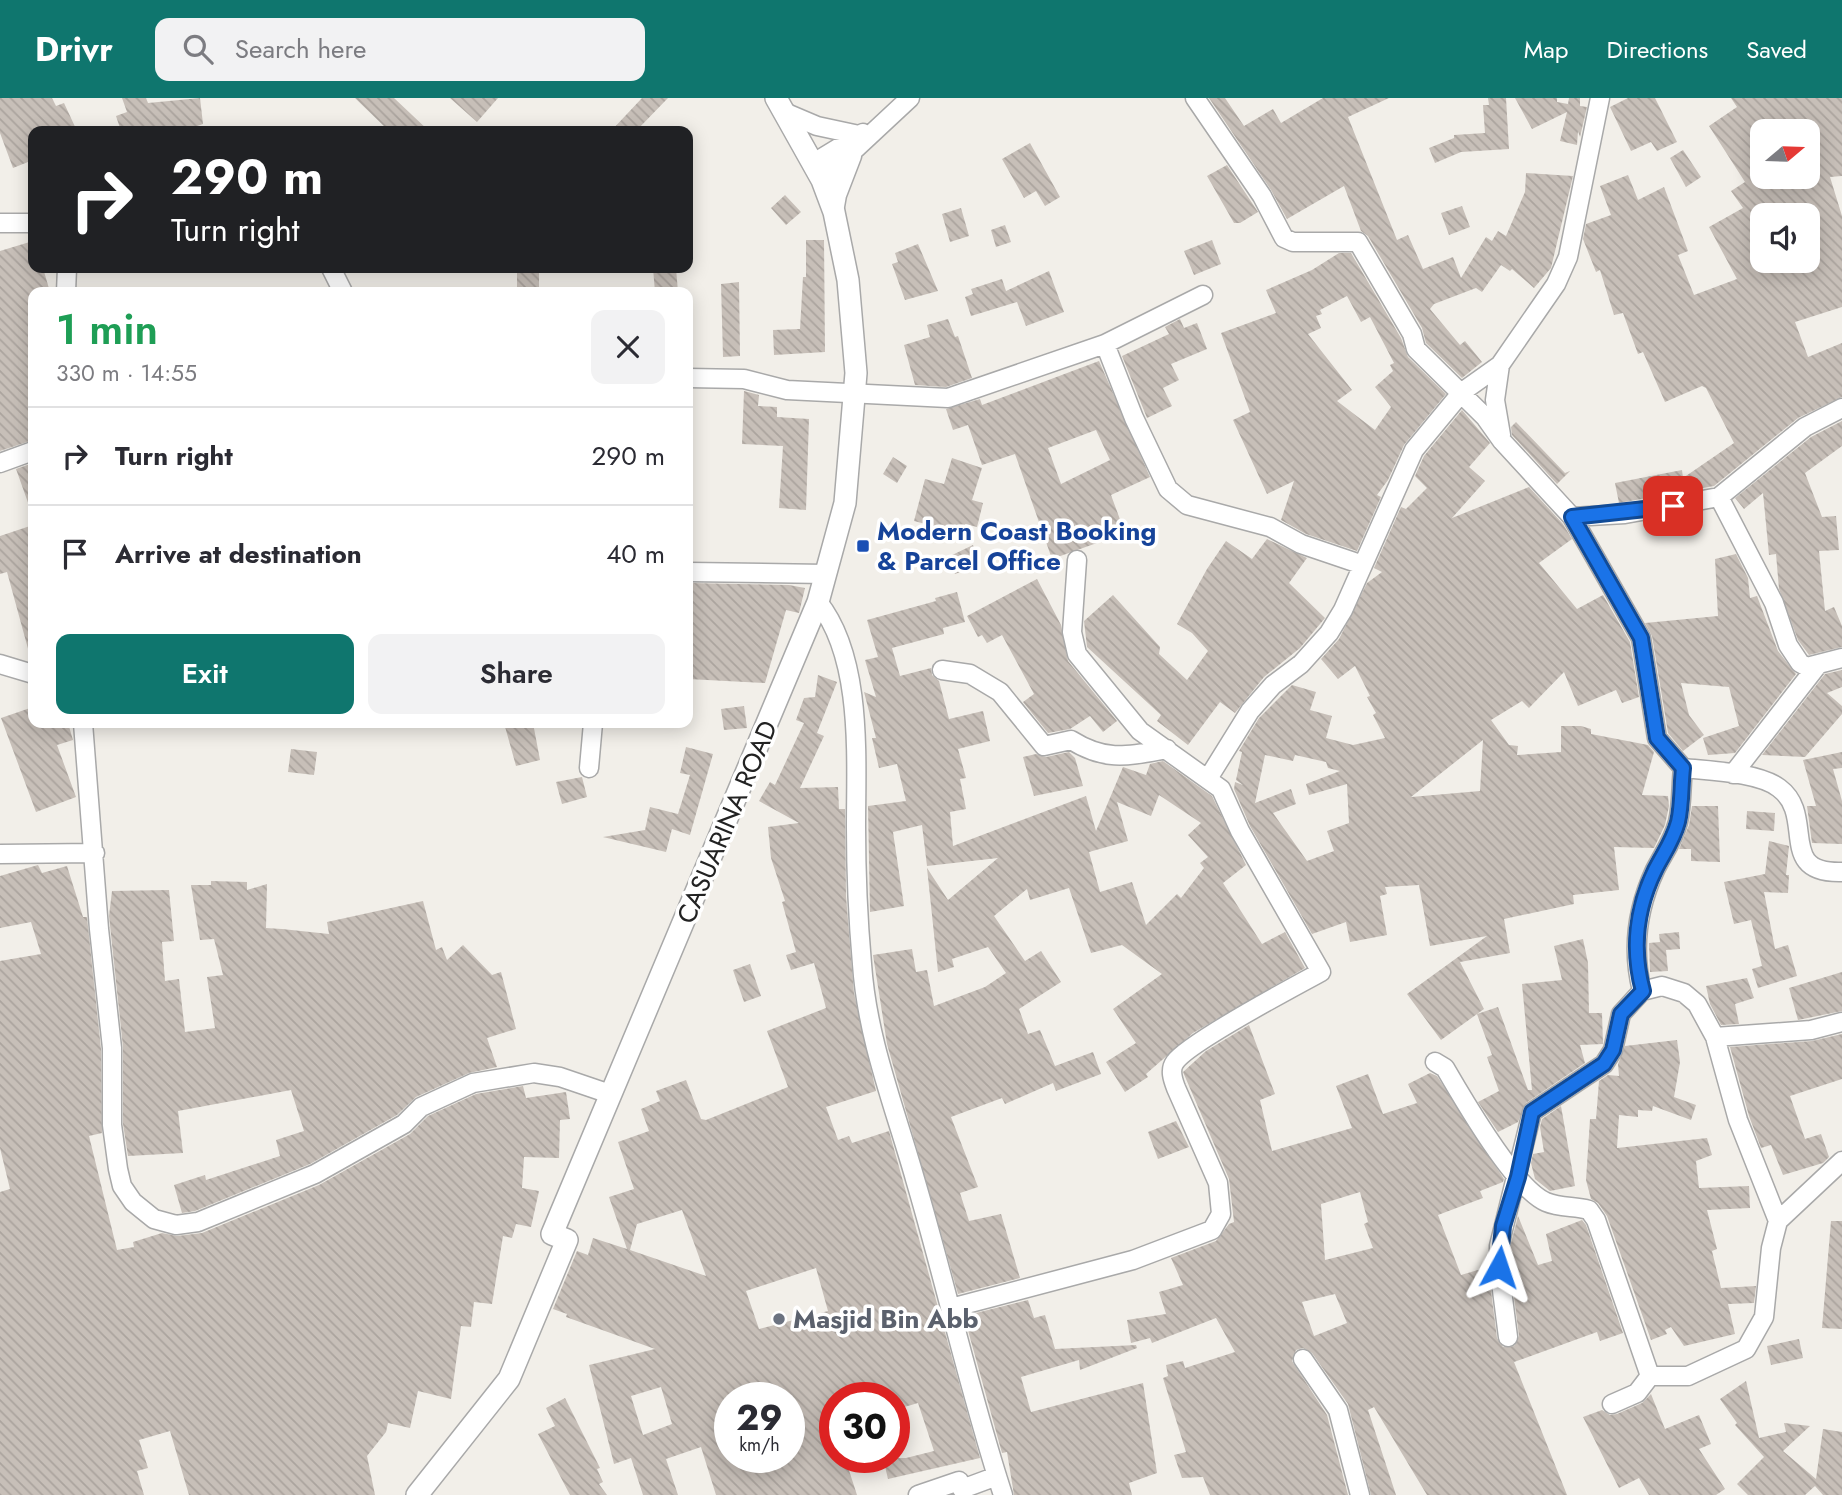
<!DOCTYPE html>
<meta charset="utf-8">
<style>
:root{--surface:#fff;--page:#f2f2f3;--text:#2b2b33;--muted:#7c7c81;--line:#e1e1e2;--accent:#0f766e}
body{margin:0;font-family:Jost,sans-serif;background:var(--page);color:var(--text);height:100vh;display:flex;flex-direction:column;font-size:26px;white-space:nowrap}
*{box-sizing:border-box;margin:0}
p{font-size:23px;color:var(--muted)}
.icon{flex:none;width:38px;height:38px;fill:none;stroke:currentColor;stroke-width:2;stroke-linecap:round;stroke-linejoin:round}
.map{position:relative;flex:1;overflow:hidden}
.drawer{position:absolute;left:28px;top:189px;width:665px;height:441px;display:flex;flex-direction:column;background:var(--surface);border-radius:14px;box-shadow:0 4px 18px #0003}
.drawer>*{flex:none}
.top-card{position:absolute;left:28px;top:28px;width:665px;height:147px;border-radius:14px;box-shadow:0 4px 18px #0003;background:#202124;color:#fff;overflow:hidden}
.needle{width:46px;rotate:71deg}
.buttons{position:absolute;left:1750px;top:21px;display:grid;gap:14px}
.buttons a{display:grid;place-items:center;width:70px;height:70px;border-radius:14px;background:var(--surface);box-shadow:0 4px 18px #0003;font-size:35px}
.speed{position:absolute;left:714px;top:1284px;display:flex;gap:14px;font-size:35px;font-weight:700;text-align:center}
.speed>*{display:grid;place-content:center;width:91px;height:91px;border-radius:50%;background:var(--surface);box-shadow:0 4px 18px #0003;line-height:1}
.speed small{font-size:18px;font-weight:400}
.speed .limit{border:10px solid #d22;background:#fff;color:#111}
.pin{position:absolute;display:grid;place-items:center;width:60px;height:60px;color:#fff;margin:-30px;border-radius:14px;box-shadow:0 4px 10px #0006}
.me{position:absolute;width:77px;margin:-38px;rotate:5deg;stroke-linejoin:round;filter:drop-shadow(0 0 5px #0008)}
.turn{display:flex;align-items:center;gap:24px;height:147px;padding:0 28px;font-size:32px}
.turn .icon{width:91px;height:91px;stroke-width:2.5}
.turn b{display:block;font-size:49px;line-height:60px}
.round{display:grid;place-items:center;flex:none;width:74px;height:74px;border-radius:14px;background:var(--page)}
.headline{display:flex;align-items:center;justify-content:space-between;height:119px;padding:0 28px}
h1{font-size:42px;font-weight:600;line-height:52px;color:#1e9e55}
.cta{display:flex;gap:14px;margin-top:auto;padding:14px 28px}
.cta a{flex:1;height:80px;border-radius:14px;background:var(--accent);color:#fff;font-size:28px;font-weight:600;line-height:80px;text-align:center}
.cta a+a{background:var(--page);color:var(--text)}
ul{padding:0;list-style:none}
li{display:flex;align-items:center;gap:21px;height:98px;padding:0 28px;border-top:2px solid var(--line)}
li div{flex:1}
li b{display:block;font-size:26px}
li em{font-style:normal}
header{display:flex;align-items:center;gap:42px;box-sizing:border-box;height:98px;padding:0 35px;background:var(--accent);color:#fff}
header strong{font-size:33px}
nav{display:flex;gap:38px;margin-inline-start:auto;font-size:24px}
.search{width:490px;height:63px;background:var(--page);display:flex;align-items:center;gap:18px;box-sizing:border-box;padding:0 24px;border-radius:14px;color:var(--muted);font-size:26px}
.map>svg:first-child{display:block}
.building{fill:url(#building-back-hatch);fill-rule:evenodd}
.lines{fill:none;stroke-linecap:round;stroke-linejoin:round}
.minor-casing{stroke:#a9a9a9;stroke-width:21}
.tertiary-casing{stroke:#a9a9a9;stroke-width:24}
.minor{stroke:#fff;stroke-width:18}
.tertiary{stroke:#fff;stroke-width:21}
.route-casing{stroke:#114b97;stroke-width:18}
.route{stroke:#1a73e8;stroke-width:12}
.transit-dot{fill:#1a4fb4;stroke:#fff;stroke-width:2.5}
.worship-dot{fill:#6b7280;stroke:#fff;stroke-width:2.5}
.labels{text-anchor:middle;stroke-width:7;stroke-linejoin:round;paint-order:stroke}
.transit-label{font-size:26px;font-weight:bold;fill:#164399;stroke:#fff;text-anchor:start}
.street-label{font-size:26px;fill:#222;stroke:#fff}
.worship-label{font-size:26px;font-weight:bold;fill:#5b616d;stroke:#fff;text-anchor:start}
</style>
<header>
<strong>Drivr</strong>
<div class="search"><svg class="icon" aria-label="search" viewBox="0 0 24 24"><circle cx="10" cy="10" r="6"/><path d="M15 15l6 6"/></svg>Search here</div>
<nav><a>Map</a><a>Directions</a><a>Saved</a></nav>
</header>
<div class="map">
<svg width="1842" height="1397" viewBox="0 0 1842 1397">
<defs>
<pattern id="building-back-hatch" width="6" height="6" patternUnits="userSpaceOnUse" patternTransform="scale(1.75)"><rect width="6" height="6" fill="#c7bfb8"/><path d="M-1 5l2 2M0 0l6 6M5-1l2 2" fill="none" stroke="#aba49e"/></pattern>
</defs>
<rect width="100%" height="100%" fill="#f2efe9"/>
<path class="building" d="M0,0H52L56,8L64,5L77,33H33V62L13,70L0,35Z
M122,0H146L148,5L200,0L203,26L183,33H121L116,18L127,14Z
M355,0H394L429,33H389Z
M450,0H498L477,24Z
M642,0H668L636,33H611Z
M1209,0H1225L1244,28L1273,11L1281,25L1323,0H1389L1348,19L1397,142L1408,137L1423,171L1453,159L1461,180L1486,139L1492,143L1498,133L1506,138L1525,94L1526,75L1573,78L1551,170L1534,190L1512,171L1510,173L1501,167L1482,194L1476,190L1434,206L1430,211L1460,247L1465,243L1482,264L1462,280L1426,245L1422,230L1368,138L1361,133L1344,88L1287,121L1271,92Z
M1488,0H1506L1509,51L1461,54L1435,65L1429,50L1454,40V37L1485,35L1483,7H1489Z
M1515,0H1557V4L1568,6L1569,0H1580V8L1587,9L1580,39L1578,33L1577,47L1560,43L1567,14L1532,31Z
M1628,0H1655L1677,44L1657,53L1651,44L1631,53L1610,9Z
M1731,0H1842V78L1830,79L1842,118V209L1795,224L1808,259L1842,245V299L1798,320L1714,388L1619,405L1615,385L1682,372L1683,380L1734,345L1706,290L1702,288L1665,304L1643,254L1638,256L1623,215L1614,217L1600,172L1596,174L1583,141L1586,126L1611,117L1600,88L1628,77L1638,102L1664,89L1688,153L1678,157L1694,197L1737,181L1709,129L1743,110L1731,93L1745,84L1709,28L1737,9ZM1762,33H1808V79H1762ZM1762,117H1808V163H1762Z
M1030,45L1060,99L1045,108L1036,93L1024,100L1002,61Z
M1683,52L1701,79L1686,89L1670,60Z
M1227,67L1258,114L1240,125H1234L1207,78Z
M785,97L801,114L786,127L771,110Z
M1462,108L1470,129L1449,137L1441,115Z
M961,110L969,138L950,144L942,116Z
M1005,127L1011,144L996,149L991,132Z
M806,142H824L825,254L774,257L773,232L800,231L803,179H806Z
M1212,142L1221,166L1194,177L1184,153Z
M33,143V170H43L50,194H33V342L0,353V153Z
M918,146L938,193L905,202L892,166L898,164L895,155Z
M1339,155H1351L1401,240L1408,259L1446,296L1404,347L1388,382L1377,397L1381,399L1357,453L1306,436L1281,422L1294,383L1267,396L1233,322L1250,314L1221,235L1276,215L1266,192L1312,172ZM1347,198L1361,224L1370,219L1394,265L1390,267L1393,273L1375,289L1391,309L1375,332L1337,303L1352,292L1308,236L1321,230L1316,218L1322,216L1320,212Z
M517,170H539V194H517Z
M653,170H676L678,194H655Z
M1049,173L1064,214L1026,228L1017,204L971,218L965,199L973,196L971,191L1002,181L1006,193Z
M739,184L740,258L723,259L721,186Z
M948,221L955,239L958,238L972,280L946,289L915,287L904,247L930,239L927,227Z
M1180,221L1184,230L1197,225L1207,251L1171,266L1179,282L1163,290L1172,308L1147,320L1122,258L1169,236L1165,229Z
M1099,263L1150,379L1111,397L1125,435L1052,461L1015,356L982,367L968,327L953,332L946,311L980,301L982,307ZM1096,332L1110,362L1061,386L1048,350Z
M744,293L759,297L758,308L777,309V319L809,321L806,412L779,410L783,348L742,346Z
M1462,312L1490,345L1469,369L1485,383L1452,420L1529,389L1563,426L1572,441L1539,465L1577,511L1603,497L1630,544L1639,599L1622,605L1616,592L1578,608L1564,574L1529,610L1522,603L1491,622L1509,647L1518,648L1517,657L1561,654V628H1581L1591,631V636L1648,647L1654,654L1642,697L1668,698L1669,708L1665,727L1654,750L1614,749L1619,792L1573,797L1574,806L1504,821L1510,855L1460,864L1484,911L1441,942L1407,896L1487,838L1430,848L1419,787L1385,789L1387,796L1380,798L1387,837L1350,844L1346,824L1312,836L1250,728L1234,691L1235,684L1243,687L1236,682L1242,654L1239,653L1259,620L1292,587L1316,594L1310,612L1332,618L1326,640L1353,647L1385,640L1373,617L1376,615L1367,599L1370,598L1355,568L1338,581L1321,561L1339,541L1367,485L1382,474L1374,470L1401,409L1406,411L1427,390L1415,378L1424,358ZM1483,642L1480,693L1411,699ZM1265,657L1293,663L1295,657L1326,664L1328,670L1340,673L1306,686L1309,697L1347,686L1349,725L1327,733L1334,753L1307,763L1273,715L1296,706L1291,691L1255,705Z
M1842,323V348L1805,375L1822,419L1836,418L1839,452L1819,453L1825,513L1834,509L1842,528V549L1809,557L1798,542L1779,491L1776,456L1769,457L1763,395L1744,411L1735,400L1811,339Z
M1516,324L1565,375L1570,373L1557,386L1512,337L1511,329Z
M893,359L907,368L897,385L883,376Z
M952,360L982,370L972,402L983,405L977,429L965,426L969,437L914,423L925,381L944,386Z
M33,365V413H31L16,371Z
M33,427V558H30L7,474L0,476V438Z
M1267,441L1307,460L1289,485L1325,520L1300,550L1264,579L1235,615L1220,604L1188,647L1157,623L1161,617L1087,549L1084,523L1113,497L1160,549L1159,556L1187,582L1208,553L1192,535L1177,526L1207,471L1226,443L1252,461Z
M973,447L980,467L955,476L948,459Z
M1736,456L1748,480L1750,500L1757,498L1778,553L1796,576L1735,655L1708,657L1703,640L1739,628L1729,589L1681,585L1689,617L1704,637L1683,653L1668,635L1652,538L1645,525L1718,518L1715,461Z
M1037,481L1061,527L1068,563L1117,623L1103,634L1090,618L1070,631L1048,635L1023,604L1034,596L1002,537L987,545L982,537L978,539L967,518Z
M691,485L789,487L805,490L799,515L786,512L765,585L688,581Z
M957,494L965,524L943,530L944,536L892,550L900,578L931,570L932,577L939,583L949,621L983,613L990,643L958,651L966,680L960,681L966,711L950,714L953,748L1086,698L1096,733L1123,669L1146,677L1150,666L1163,663L1212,698L1246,767L1223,785L1262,846L1285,834L1305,870L1193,935L1146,976L1148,979L1125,994L1106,964L1136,945L1113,911L1162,876L1122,847L1091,855L1069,790L1030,802L1027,791L994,818L1025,863L1041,853L1061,884L1019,911L1028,936L1040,932L1055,968L1093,954L1101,976L1056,993L1053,985L1005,1006L1002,1000L951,1019L978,1089L960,1095L969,1123L1001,1116L1020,1180L958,1196L887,946L873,857L912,851L916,874L927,872L934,908L985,889L1006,875L988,849L952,861L954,869L938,874L927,770L948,802L998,760L927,768L922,727L893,734L904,808L870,814L868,708L906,703L897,666L879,670L872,640H876L864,594L876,599L865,562L878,559L867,522L936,503L935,500ZM1159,697L1201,725L1188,737L1208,759L1200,765L1204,770L1181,800L1177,796L1146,827L1132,784L1100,794L1089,754L1128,743L1117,704L1151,718Z
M1842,572V589L1827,595L1842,608V616L1805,659L1762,657L1825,576Z
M818,577L837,584L817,635L824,638L800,690L838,689L839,711H845L846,798L854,895L876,993L826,1009L838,1042L849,1038L852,1045L889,1033L980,1360L888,1381L883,1360H906L934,1353L918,1305L894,1312V1300H835V1360H845L857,1397H716L701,1349L666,1361L678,1397H643L631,1360L614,1366L589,1267L655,1251L566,1219L567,1216L553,1211L577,1153L588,1157L593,1140L627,1151L609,1099L634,1091L618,1044L649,1033L641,1011L660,1003L656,993L686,982L701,1021L706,1022L788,989L767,933L826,910L814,865L791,872L786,857L796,854L782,804L785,803L771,760L768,729L799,725L759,703L770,684L775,687L804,625L796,622L804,600L815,599ZM682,1112L706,1178L630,1152L637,1126ZM816,1170L828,1213L759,1231L746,1193ZM661,1289L672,1326L643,1337L631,1298ZM730,1300H789V1360H730Z
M744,608L747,630L724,632L721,611Z
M33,609V625H68L73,642L57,647L76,699L36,714L1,620Z
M504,625H533L540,662L516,668Z
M686,649L713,656L690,737L672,731L666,754L603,739L645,732L650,709L678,716L690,677L680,675Z
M291,651L317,654L314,677L288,674Z
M1069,654L1075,660L1083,688L1034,698L1023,659L1036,656L1046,659Z
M1842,654V670L1833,671L1842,703V746L1812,745L1807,708H1816L1803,662Z
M582,679L587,699L562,706L556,684Z
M1692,708H1718L1720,764L1691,763V751H1679L1689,727Z
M1747,713L1775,715L1774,733L1746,731Z
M1769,743L1789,748L1786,777H1789L1788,795L1764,794L1775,851L1788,847L1797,878L1758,890L1752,871L1762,868L1751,822L1734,826L1724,784L1765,776Z
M38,767L42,775L67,768L83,819H87L101,951L102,1035L89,1038L117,1152L134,1149L133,1144L162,1135L177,1138L202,1135L319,1087L410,1036L428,1018L476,996L523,988L526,1000L566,994L570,1021L560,1022L559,1060L524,1059L522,1090L539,1093L531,1129L516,1126L512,1140L503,1138L492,1206L474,1204L471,1229L461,1228L451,1301L418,1293L410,1330L388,1325L386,1334L367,1358L375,1397H189L170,1333L139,1342L148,1370L137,1373L144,1397H0V1094L10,1091L0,1050V863L41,856L31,824L0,830V778Z
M211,783L247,784V792L267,786L266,830L282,831L329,836L327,824L423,803L436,852L442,849L447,862L463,847L492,877L501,874L516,931L487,940L497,969L469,975L416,999L397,1017L310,1066L195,1113L182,1115L174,1087L205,1077L206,1082L280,1058L276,1042L304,1033L291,992L178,1013L183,1055L128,1058L123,1026V949L109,818L112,793L169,792L174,843L162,844L165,883L179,881L185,934L215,930L207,879L223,877L214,841L200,842L191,787H211Z
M1679,834L1680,851L1666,852L1668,873L1650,874L1649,845L1660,844L1659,836Z
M1583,841L1588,865L1589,915H1602L1603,946L1580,947L1585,965L1526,1005L1518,1024L1498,1034L1478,1004L1499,993L1487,959L1492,957L1477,916L1498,909L1528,992H1532L1522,886L1562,882L1554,848Z
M750,866L761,898L744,904L733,872Z
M1842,874V913L1798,922L1789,890Z
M1747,880L1754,900L1735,906L1739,926L1721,927L1710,906L1706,888Z
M1249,927L1275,996L1260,1002L1272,1053L1352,1030L1336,988L1368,976L1383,1016L1417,1005L1408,986L1430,975L1437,978L1504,1081L1503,1084L1480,1093L1483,1100L1438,1117L1461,1177L1488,1169L1497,1240L1503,1249L1514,1248L1519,1238L1510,1168L1513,1161L1510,1149L1518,1118L1538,1167L1552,1163L1546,1136L1582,1122L1586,1127L1623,1235L1600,1243L1597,1234L1514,1264L1567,1397H1427L1374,1309L1368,1312L1396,1397H1371L1348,1306L1312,1255L1303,1250L1296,1252L1292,1263L1327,1317L1348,1397H1210L1203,1379L1182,1380L1174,1357L1186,1354L1163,1280L1168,1278L1166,1267L1183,1263L1185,1270L1235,1254L1216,1220L1152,1245L1150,1240L1131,1245L1127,1222L1166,1216L1159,1194L1183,1187L1171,1160L1216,1143L1229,1126L1234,1124L1229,1081L1183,974L1206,953ZM1360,1094L1368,1124L1364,1126L1373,1150L1325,1162L1321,1106ZM1335,1196L1347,1225L1314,1238L1302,1204Z
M1842,936V981L1790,998L1805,1041L1821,1036L1829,1059L1823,1065L1783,1077L1771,1047L1761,1050L1749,1018L1730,949L1812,943Z
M1677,942L1680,964L1674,999L1696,1007L1691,1022L1653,1008L1652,1013L1638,1012V1019L1619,1017L1617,1050L1707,1040L1712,1057L1696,1063L1699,1090L1749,1088L1750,1110L1707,1112L1717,1151L1712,1153L1721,1190L1756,1188L1754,1205L1728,1206L1735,1236L1684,1248L1671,1229L1665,1232L1667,1236L1651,1242L1607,1118L1598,1105L1591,1101L1586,1082L1590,1021H1596L1599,983L1608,977L1619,978L1618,966L1625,948Z
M1561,1008L1575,1088L1550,1093L1535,1081L1531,1065L1533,1056L1544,1054L1540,1029L1542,1021Z
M1176,1023L1189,1049L1158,1061L1148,1034Z
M1831,1123H1842V1231L1822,1230Z
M1028,1202L1034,1220L1045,1217L1055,1251L1136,1247L1137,1250L1080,1272L1079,1262L1021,1279L1031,1314L1143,1285L1157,1375L1129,1385L1132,1397H1014L1007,1354L1002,1355L964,1218Z
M1799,1241L1803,1260L1771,1267L1767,1248Z
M1746,1283L1759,1340L1786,1334L1784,1325L1810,1328L1783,1353L1816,1381L1823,1331L1842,1334V1397H1823L1815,1388L1805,1397H1748L1737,1386L1764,1359L1735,1327L1737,1325L1720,1301Z
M1651,1296L1665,1331L1699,1317L1711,1346L1699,1351L1725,1391L1716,1397H1649L1639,1380L1619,1390L1583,1319L1602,1312L1610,1317L1617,1316L1642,1305Z
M565,1300L600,1370L597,1371L603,1384L599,1386L607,1397H570L538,1336L555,1328L546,1310Z"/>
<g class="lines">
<g class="minor-casing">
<path id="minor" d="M1195,0L1262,98L1284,140L1293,144H1358L1412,236L1416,251L1485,319L1502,343L1572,419L1641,540L1657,640L1683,670C1681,688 1682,707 1678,724C1673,743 1663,756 1655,772C1637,811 1632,853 1642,893
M784,14L817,28L859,37
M812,66L863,35
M822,82L910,0
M834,114L837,97L852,58
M0,125H33
M331,170L343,194
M66,194L67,170
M1105,246L1134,320L1168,391L1187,407L1270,429L1301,446L1363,467
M1500,267L1495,302L1501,337
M688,280L744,281L787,292L948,300L1105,246L1203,197
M0,365L33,353
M1719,399L1774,505L1788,547L1800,565L1807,569L1842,560
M1572,419L1625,416L1719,399L1805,329L1842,310
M688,474L826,476
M818,504C863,560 856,660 856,729C856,774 858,821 862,866C867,941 895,1010 915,1081C946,1186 969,1293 1003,1397
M0,566L33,576
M942,572L970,576L1000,594L1044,648L1071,642C1106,664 1128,658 1167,651
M83,625L99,831L112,950V1027L118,1071L122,1088L133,1104L154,1121L176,1127L198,1124L315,1076L404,1026L421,1009L473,985L534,975L560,979L610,996
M589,670L593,625
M1683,670C1709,673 1758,674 1779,690C1817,718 1775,776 1842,774
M1733,676L1817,568
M1209,679L1250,613L1273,587L1301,566L1329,535L1343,512L1414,352L1462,294L1500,267L1556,186L1568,159L1600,0
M0,756L95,755
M1715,939L1811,932L1842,924
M1435,964L1445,970C1463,1001 1515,1091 1546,1104C1560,1110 1575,1108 1589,1112L1596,1122L1650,1278
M1778,1123L1842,1063
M951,1210L1133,1162L1212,1132L1221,1116L1218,1085L1176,990C1173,982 1169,972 1175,964C1188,945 1295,888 1321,874L1240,733L1221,691L1140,633L1077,556L1072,534L1077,462
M1508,1239L1499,1169V1148L1532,1014L1604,966L1613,952L1621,916L1642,893L1662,888L1684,895L1697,906L1715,939L1738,1022L1778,1123L1771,1150L1764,1219L1746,1251L1688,1278H1650L1637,1295L1612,1306
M1303,1261L1338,1312L1360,1397
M918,1397L959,1383L962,1391L997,1378"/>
</g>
<g class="tertiary-casing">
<path id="tertiary" d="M417,1397L509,1281L567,1142L552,1136L818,504L845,405L856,275L848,182L834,114L822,82L776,0"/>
</g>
<use href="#minor" class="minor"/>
<use href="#tertiary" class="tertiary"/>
</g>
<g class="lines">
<g class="route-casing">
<path id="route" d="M1499,1169L1503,1128L1518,1079L1532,1014L1604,966L1613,952L1621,916L1643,893C1632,853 1636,811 1655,772C1663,756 1673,743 1678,724C1682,707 1681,688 1683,670L1657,640L1641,540L1572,419L1673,408"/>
</g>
<use href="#route" class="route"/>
</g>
<rect class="transit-dot" x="856" y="441" width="14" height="14" rx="3.5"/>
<circle class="worship-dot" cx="779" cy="1221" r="7"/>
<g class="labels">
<g class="transit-label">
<text x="877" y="442">Modern Coast Booking<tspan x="877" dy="30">&amp; Parcel Office</tspan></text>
</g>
<g class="street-label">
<text transform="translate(727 724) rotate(-67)" y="9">CASUARINA ROAD</text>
</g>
<g class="worship-label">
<text x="793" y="1230">Masjid Bin Abb</text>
</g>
</g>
</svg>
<div class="buttons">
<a><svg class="needle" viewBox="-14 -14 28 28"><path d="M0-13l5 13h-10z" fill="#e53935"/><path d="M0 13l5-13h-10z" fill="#7c7c81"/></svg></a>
<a><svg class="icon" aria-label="sound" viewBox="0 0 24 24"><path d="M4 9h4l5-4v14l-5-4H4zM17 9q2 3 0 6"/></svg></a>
</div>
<div class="speed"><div>29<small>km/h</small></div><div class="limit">30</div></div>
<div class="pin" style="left:1673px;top:408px;background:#d93025"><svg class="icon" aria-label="arrive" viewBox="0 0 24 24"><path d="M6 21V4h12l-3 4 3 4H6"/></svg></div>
<svg class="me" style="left:1499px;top:1169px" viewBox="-20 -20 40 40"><path d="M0-17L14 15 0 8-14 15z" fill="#1a73e8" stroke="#fff" stroke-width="4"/></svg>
<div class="top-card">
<div class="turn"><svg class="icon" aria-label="right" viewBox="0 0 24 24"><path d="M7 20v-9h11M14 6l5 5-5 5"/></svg><div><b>290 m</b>Turn right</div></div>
</div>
<section class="drawer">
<div class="headline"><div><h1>1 min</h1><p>330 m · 14:55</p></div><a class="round"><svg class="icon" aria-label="close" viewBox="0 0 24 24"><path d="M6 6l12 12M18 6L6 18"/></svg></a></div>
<ul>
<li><svg class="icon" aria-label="right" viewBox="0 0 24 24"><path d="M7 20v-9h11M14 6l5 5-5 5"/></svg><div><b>Turn right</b></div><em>290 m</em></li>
<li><svg class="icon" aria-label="arrive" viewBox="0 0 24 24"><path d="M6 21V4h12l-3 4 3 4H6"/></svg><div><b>Arrive at destination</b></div><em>40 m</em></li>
</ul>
<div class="cta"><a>Exit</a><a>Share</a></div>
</section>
</div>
